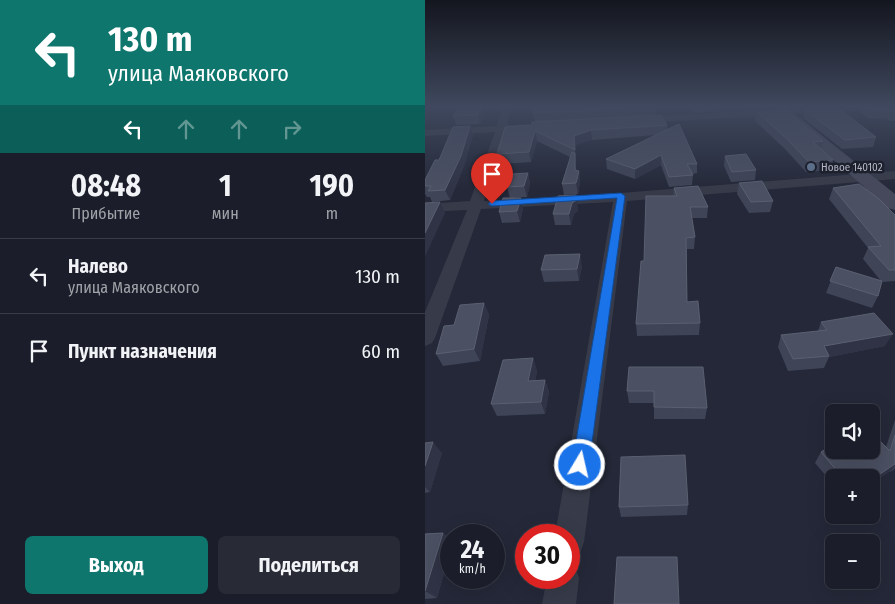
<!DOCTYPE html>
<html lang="ru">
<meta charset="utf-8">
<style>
:root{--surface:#1b1e2a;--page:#282b36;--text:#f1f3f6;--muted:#a0a2a8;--line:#393c47;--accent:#0f766e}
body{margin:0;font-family:"Fira Sans Condensed",sans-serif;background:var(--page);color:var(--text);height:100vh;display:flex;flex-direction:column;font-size:19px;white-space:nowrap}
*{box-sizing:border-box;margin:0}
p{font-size:16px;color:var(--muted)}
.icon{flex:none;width:28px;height:28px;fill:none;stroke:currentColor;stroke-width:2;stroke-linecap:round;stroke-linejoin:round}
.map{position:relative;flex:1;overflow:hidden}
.details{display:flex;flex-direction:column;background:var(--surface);width:425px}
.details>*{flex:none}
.banner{background:#0f766e;color:#fff;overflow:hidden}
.buttons{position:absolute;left:400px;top:404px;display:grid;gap:10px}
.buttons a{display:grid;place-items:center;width:55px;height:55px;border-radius:8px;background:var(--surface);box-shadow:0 5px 20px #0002,0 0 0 1px var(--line);font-size:25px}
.speed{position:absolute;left:15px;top:524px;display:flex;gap:10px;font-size:25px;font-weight:700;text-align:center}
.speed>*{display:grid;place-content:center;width:65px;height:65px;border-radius:50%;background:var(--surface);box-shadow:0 5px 20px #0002,0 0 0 1px var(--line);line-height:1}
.speed small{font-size:12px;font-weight:400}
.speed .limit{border:8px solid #d22;background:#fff;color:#111}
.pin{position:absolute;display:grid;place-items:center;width:42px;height:42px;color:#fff;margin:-51px -21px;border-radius:50% 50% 50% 0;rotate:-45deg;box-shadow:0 0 5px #0007}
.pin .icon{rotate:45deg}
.me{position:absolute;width:55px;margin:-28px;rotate:9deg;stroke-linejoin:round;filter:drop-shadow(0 0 4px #0008)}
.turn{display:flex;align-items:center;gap:18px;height:105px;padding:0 25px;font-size:22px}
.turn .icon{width:65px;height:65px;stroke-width:2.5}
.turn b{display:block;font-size:35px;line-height:42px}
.lanes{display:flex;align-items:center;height:48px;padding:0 25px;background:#0003;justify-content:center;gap:25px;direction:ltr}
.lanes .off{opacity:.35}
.eta{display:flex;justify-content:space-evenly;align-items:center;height:85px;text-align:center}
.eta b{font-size:30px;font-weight:700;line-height:35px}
.action{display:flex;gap:10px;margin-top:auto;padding:10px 25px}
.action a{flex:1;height:58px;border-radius:8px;background:var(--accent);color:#fff;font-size:20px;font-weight:700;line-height:58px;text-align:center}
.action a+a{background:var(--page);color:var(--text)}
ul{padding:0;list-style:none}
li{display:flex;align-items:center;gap:15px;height:75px;padding:0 25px;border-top:1px solid var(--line)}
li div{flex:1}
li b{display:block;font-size:19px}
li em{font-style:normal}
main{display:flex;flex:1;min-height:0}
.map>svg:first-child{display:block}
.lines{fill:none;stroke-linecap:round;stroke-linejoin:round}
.street{fill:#373b49;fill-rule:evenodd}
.secondary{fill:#46495b;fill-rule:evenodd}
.wall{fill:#3f4456}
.shaded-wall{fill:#2f3345}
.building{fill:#4b5062;stroke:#5b6071}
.route{fill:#1a73e8;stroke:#114b97}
.service-dot{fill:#5c6f8a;stroke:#1d202d;stroke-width:2}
.labels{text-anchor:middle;stroke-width:5;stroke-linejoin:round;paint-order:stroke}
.far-poi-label{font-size:11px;fill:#b2b5c4;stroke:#1d202d;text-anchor:start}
</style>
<main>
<section class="details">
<div class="banner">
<div class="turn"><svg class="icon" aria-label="left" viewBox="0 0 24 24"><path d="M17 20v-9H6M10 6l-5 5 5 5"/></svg><div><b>130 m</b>улица Маяковского</div></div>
<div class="lanes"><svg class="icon" aria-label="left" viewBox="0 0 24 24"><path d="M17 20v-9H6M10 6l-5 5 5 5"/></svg><svg class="icon off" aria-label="ahead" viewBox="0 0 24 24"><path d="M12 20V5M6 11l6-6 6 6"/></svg><svg class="icon off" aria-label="ahead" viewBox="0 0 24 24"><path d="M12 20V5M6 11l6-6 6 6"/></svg><svg class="icon off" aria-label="right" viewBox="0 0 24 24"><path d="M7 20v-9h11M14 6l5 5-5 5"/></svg></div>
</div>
<div class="eta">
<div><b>08:48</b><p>Прибытие</p></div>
<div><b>1</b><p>мин</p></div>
<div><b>190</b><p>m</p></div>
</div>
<ul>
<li><svg class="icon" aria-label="left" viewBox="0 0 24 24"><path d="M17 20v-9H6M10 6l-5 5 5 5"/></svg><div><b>Налево</b><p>улица Маяковского</p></div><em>130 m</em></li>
<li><svg class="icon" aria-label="arrive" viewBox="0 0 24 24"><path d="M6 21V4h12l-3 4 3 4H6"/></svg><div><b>Пункт назначения</b></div><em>60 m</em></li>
</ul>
<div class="action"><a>Выход</a><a>Поделиться</a></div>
</section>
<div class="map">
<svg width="470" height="604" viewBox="0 0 470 604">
<rect width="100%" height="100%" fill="#242838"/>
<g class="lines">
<path class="street" d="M78,106H86L82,125L104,124L109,127L104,130L80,131L59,201L171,195L470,171V179L202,201L159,542L155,553L144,557V535H130L188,202L56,209L10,338L7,343L0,346V312L42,210L0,212V204L45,201L70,132L0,136V130L72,126Z
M419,106H466L462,109L213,123L208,120L213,117Z
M144,564L150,566L154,578L151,604H117L122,578H144Z"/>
<path class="secondary" d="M347,106H360L470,194V210L463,208Z"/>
</g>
<path class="wall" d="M65,106L55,124L31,125L28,116Z
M230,106L231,115L110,122L108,113Z
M263,106H294V111L269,113Z
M437,106H470V121H466L461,118L444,119L435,112Z
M380,110L451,137L448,147L417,149L378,118Z
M332,112L398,141L396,149L408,160L405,170L381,172L360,149L330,121Z
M242,125V130L272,164V173L267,174L268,175L267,185L244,187L236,165L210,179L182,169L181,159L230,135L167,140L150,145L151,171H154L155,182L153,194L139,195L137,184L145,157L112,141L106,162L75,164L72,154L80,127Z
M45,126L48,135L39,166L25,200L7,202L5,197H2L0,194V180L14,160Z
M300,156L331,170L330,180L306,182L299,166Z
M103,173L105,184L102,197L85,198L82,187Z
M314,183L348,201L345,212L324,213L312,194Z
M249,188L283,207L282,218H267L270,237L269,249H262V302L275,323L274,335L212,336L211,324L219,261L248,196Z
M408,188L470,215V281L458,282L457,281L453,296L447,308L401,293L411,267L456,281L438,259L443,248L404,199Z
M151,195L153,211L149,214L146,225H130L128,214Z
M98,209L95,222L77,223L74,212Z
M157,266L154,281L119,282L116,270Z
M59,303L64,315L55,361L18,366L11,354L29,325Z
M396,322L460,346L404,357L399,368L363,371L353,347L356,335L393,331Z
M108,358L112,371L110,381L120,380L124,392L120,414L72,416L66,404Z
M204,367L282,408L280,419H229V403H204L202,391Z
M470,420V468L467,471L446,478H409V485L390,463L396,452L461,447Z
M0,443L17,453L5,492L0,493Z
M263,505L262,515L196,517L194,507Z
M18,533L26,540V549L12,598L0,599V534Z"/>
<path class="shaded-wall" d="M58,106H65L55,124L53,115Z
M45,126L48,135L39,166L25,200L20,190Z
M166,130L167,140L150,145L151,160L149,136Z
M110,131L112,141L106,162L104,152Z
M150,153L151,163L152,180L154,171L155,182L153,194L151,183Z
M236,155V165L210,179V169Z
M103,173L105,184L102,197L99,186Z
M151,195L153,211L149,214L146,225L144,214L147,203Z
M96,198L98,209L95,222L92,211Z
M15,202L20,213L0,257V233Z
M155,254L157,266L154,281L152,269Z
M59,303L64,315L55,361L49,349Z
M468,334L460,346L404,357V356L399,346Z
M108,358L112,371L108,393L103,381Z
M120,380L124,392L120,414L116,402Z
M8,442L17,453L5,492L0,487V466Z
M470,464V466L466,471L446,484V480Z
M18,533L26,540V549L12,598L0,591Z"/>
<path class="building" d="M35,106H58L53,115L28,116Z
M109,106H230L108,113Z
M440,106H470V112L464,109L447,110Z
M412,107L451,137L420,140L380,110Z
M361,111L398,141L388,142L408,160L384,162L362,139L332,112Z
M236,115L242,125L166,130L149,136L150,150L110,131L104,152L72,154L80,127L107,125V122Z
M254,124L272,164H262L268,175L244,177L236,155L210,169L181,159Z
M45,126L36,156L20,190L3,191L6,186H0V180L10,160H14L28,127Z
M147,152L150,153V170L154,171L151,183L137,184Z
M321,154L331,170L307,172L300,156Z
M103,173L99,186L82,187L87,174Z
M337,181L348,201L326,202L314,183Z
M434,184L454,199L470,215V270H464L443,247L456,246L408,188Z
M273,186L283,207H265L270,237L261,238L262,302L273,301L275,323L211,324L216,261H219L221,196H252L249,188Z
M151,195L152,200L147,203L144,214H128L133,196Z
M78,198H96L92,211L74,212Z
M15,202L0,233V203Z
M155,254L152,269L116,270L120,255Z
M411,267L457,281L453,296L405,281Z
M59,303L49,349L11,354L19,326L29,325L35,305Z
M449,313L468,334L399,346L404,356L368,359L356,335L402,330L396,322Z
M108,358L103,381L120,380L116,402L66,404L78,360Z
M204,367H278L282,408L229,407V391H202Z
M446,432L465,451L470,435V464L446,480V478H418L396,452L409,444V450H446Z
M8,442L0,466V443Z
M260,455L263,505L194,507L196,457Z
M18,533L0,591V534Z
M192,557H252L254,604H189Z"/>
<linearGradient id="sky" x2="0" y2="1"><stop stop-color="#14161f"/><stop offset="0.56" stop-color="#3f485e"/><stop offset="1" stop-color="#3f485e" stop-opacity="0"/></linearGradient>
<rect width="470" height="190" fill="url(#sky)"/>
<path class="route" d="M196,193L200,196L164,465L161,471L155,473L150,471L147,465L192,198L67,206L63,204L67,201Z"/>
<circle class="service-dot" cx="386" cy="167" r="5"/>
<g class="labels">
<g class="far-poi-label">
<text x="396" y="171">Новое 140102</text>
</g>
</g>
</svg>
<div class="buttons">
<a><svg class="icon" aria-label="sound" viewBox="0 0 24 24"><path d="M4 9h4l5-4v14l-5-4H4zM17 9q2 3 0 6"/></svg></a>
<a>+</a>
<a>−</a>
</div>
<div class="speed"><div>24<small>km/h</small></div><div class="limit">30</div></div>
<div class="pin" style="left:67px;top:204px;background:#d93025"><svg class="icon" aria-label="arrive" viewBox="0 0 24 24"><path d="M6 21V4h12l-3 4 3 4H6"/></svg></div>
<svg class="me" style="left:155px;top:465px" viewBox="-20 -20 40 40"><circle r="17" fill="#1a73e8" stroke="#fff" stroke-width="3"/><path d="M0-11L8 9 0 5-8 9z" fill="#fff"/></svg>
</div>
</main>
